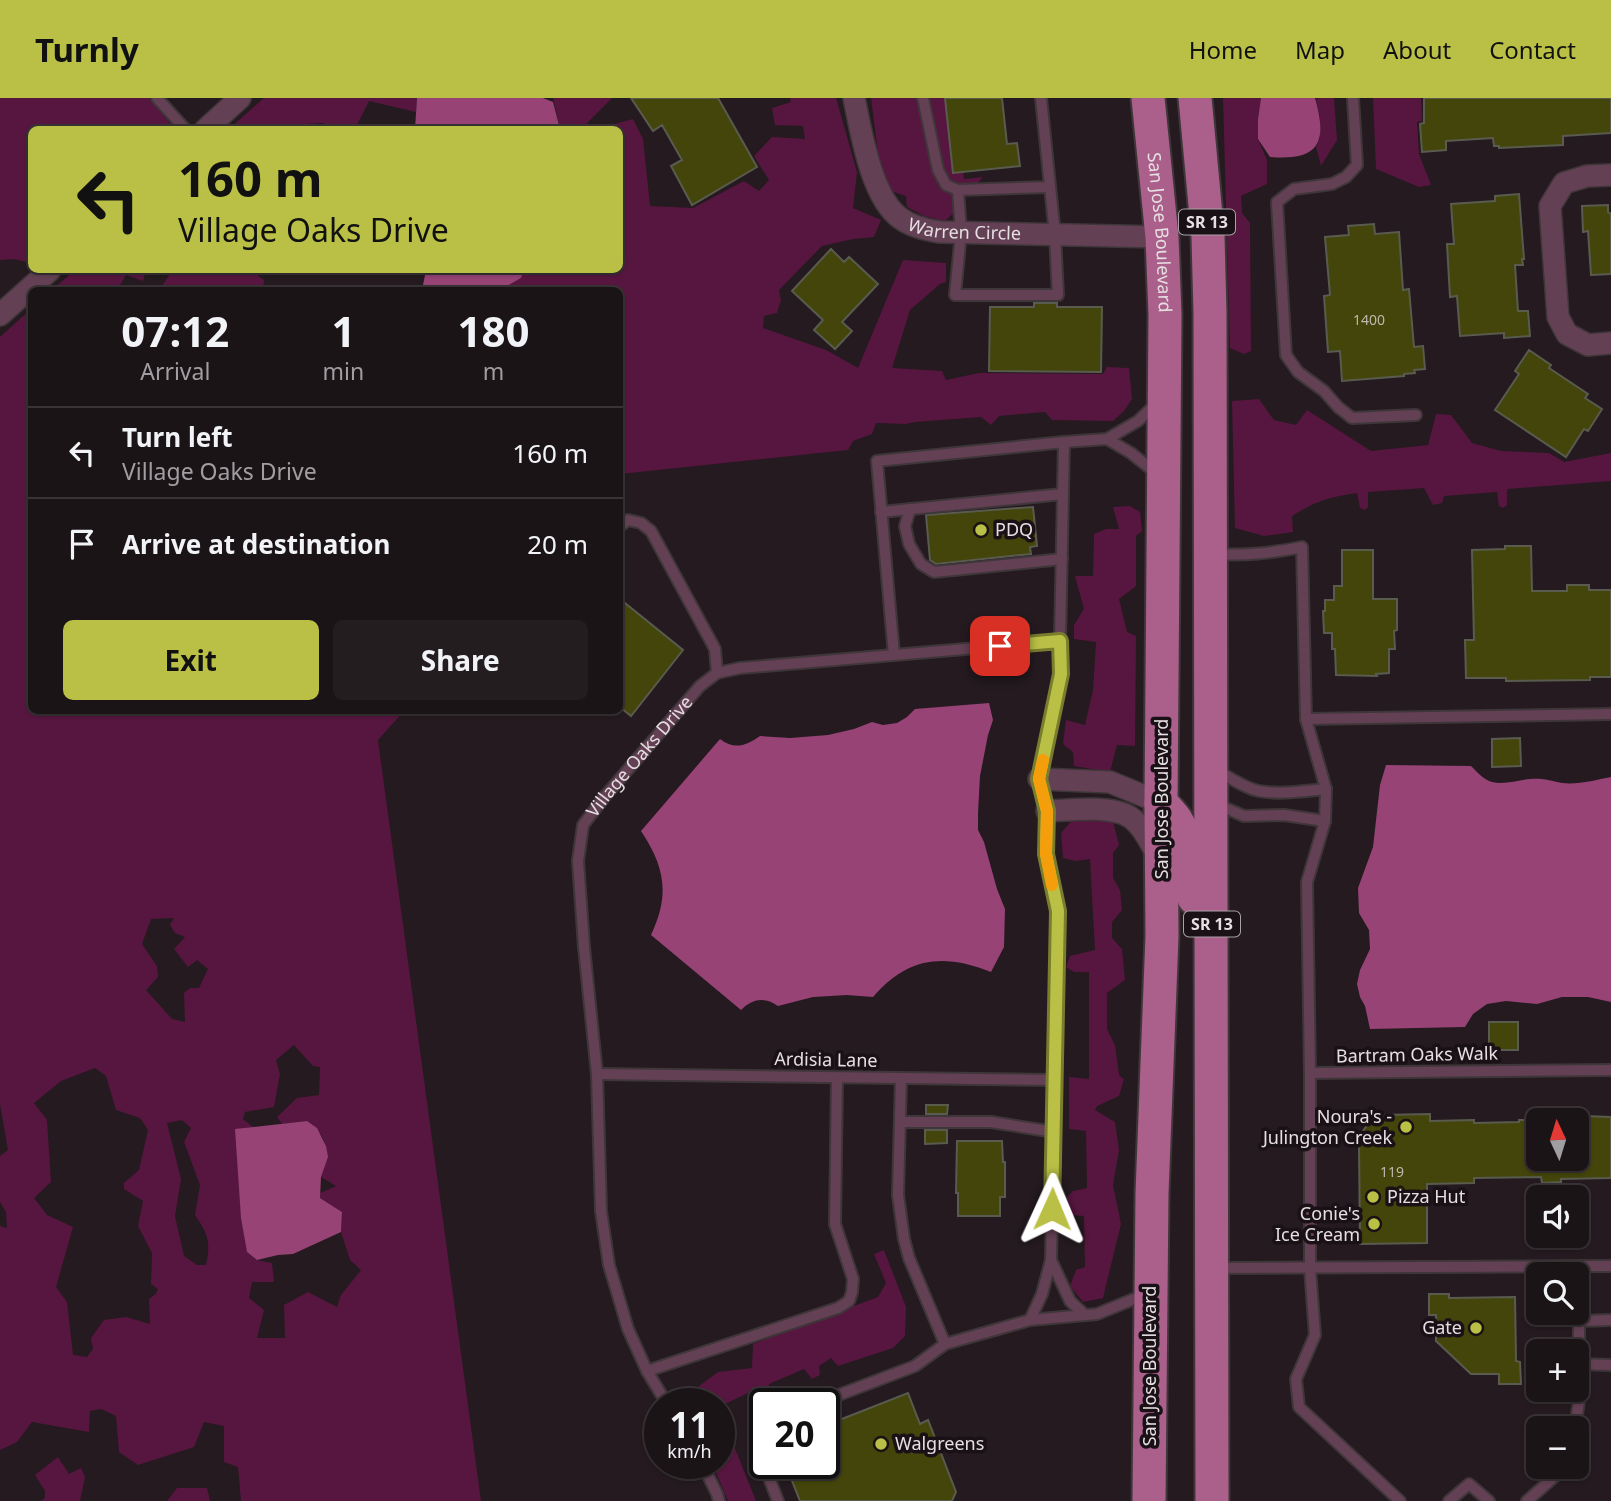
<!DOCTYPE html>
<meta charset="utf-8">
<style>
:root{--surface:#1b1417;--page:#241d20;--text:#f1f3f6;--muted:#a09ea1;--line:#393336;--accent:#bac045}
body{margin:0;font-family:"Noto Sans",sans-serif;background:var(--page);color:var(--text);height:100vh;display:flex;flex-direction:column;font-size:26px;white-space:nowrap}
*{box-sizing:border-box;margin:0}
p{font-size:23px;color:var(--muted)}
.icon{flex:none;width:38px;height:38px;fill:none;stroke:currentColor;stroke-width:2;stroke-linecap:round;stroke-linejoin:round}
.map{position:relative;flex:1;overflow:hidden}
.sheet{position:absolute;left:28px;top:189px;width:595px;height:427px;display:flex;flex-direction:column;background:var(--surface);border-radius:10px;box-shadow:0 2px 5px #0004,0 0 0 2px var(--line)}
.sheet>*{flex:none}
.guide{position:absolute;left:28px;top:28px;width:595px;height:147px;border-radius:10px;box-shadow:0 2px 5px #0004,0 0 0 2px var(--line);background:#bac045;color:#111;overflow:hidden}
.needle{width:46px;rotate:356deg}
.buttons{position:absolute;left:1526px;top:1010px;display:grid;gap:14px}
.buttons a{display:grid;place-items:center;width:63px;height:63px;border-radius:10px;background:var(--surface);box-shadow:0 2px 5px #0004,0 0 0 2px var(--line);font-size:35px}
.speed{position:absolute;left:644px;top:1290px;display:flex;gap:14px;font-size:35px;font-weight:700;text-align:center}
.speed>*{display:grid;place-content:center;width:91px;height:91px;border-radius:50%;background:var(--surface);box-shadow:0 2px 5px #0004,0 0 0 2px var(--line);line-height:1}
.speed small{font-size:18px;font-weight:400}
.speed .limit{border:4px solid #111;border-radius:10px;background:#fff;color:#111}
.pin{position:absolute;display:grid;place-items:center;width:60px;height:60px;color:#fff;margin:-30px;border-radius:14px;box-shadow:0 4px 10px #0006}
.me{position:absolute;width:77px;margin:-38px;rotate:1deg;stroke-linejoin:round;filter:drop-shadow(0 0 5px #0008)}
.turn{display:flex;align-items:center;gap:24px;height:147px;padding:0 35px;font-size:32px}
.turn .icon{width:91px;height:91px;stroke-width:2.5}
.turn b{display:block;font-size:49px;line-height:60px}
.eta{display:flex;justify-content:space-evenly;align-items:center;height:119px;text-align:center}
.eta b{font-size:42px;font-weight:700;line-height:49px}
.primary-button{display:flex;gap:14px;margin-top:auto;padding:14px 35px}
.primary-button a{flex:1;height:80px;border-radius:10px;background:var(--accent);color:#111;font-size:28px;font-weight:700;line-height:80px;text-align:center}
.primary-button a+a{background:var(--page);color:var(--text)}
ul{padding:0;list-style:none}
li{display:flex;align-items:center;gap:21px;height:91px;padding:0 35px;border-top:2px solid var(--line)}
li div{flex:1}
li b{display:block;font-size:26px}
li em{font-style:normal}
header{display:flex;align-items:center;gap:42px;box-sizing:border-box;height:98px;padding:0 35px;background:var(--accent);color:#111}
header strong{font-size:33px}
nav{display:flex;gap:38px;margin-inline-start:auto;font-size:24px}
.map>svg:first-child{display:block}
.green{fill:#57163f;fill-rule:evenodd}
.water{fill:#974376}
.building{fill:#43450a;stroke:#595b4f;stroke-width:2}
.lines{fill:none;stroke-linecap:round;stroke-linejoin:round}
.service-casing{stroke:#3f363a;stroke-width:14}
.minor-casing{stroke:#3f363a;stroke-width:24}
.primary-casing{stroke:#3f363a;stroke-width:37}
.service{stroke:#644054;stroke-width:10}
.minor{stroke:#644054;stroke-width:21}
.primary{stroke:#aa608b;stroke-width:33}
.route-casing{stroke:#797d2d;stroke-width:18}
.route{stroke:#bac045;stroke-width:12}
.slow{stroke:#f59e0b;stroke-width:12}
.poi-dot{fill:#bac045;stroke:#1a1116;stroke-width:2.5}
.labels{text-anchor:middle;stroke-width:7;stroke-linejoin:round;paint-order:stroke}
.number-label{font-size:14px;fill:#bdb8ac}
.shield{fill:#1a1116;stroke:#a9a1a5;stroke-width:2}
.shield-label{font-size:16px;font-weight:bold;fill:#e6dfe2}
.street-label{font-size:18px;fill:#e6dfe2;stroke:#1a1116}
.poi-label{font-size:18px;fill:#e6dfe2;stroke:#1a1116;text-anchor:start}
</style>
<header>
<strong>Turnly</strong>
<nav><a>Home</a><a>Map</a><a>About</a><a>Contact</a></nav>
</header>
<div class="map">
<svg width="1611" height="1403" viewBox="0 0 1611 1403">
<rect width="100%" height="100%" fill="#241a1f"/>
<path class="green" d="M0,0H149L172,28L171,32H32L31,165L14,161L0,162Z
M264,0H417L416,14L369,3L355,31H327L324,25L305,26L300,31H229Z
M553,0H612L587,25L596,31H560Z
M790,0H836L857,74L853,110L881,122L874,139L853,141L822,148L779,192L781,202L777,215L764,218L763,230L826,252L858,270L903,162L946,165V184L940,186L910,212L892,270L942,273L946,282L979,275L1103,276L1107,269L1129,270L1132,301L1124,313L1113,323L1052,322L1045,314L999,318L991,327L981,319L915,324L906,326L876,325L872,336L853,343L848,352L620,376V192H500L521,180L524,172H620V32L596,31L633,21L643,41L650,108L693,110L744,83L759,93L769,82L754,58L772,39L805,41L803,28L775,27L772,10L791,4Z
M871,0H945L946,8L956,17L964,81L983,79L977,86L962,87L958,111L945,123L924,118L907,109L906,98L891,93L880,72Z
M1223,0H1261L1258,21V41L1267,62V86L1241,98L1242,115L1250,125L1251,253L1244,256L1230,250Z
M1318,0H1334L1337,42L1321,68L1316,49L1320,40V19L1316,2Z
M1373,0H1421L1422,23L1417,24L1419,56L1431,87L1419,89L1376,71Z
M75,172H156L155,173L145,176L143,183L126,177L117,192H52Z
M173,172H250L264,182L263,192H159Z
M31,211L32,612L404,613L378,642L481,1403H241L238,1369L224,1364V1328L204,1324L194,1349L138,1367L119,1354L116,1318L101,1311L90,1313L89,1334L32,1324L17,1344L0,1352V1128L7,1130L6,1114L0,1104V1058L8,1052L0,1006V239ZM174,820L170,827L175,835L185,839L174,851L188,869L197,862L208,871L199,890H190L184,895L185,924L172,921L146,892L158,879L157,868L142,846L151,821ZM294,947L313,968L320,969L319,997L297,1000L277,1019L282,1026L306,1023C330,1039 329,1054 321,1079L336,1088L320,1095V1100L342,1114L341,1134L350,1162L361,1172L341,1197L337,1209L308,1194L284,1207L285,1240H257L264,1212L249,1200L252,1184H274L272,1165L257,1162L247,1154L236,1032L253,1029L243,1021L245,1014L274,1009L280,976L276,962ZM95,970L106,978L116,1012L140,1020L148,1032L139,1072L124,1085V1091L143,1103L138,1128L152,1155L151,1186L158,1191L156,1196L149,1201L150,1226L126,1219L104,1222L91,1240L93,1251L87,1259L73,1257L67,1204L56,1189L73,1129L47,1117L34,1100L51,1084L47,1022L34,1005L61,983ZM182,1022L191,1030L184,1044L200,1087L195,1117C208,1136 211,1144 206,1167H197L184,1158L175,1118L181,1081L167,1025Z
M1259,301L1274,322L1296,327L1307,312L1371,353L1428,347L1436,316L1451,317L1472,345L1501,353L1549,355L1564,364L1611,355V383L1507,391V407L1503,410L1499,408L1497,394L1444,398L1442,405L1433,407L1424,390L1368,394V409L1365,412L1360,410L1357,395C1329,399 1316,403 1292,418L1293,434L1264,438L1235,430L1232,303Z
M1130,408L1140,414L1142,433L1136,438V488L1119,501L1127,534L1136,538L1135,648L1117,647L1110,674L1074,668L1073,654L1063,646L1066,622L1085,627L1093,592L1096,544L1074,541V527L1084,511L1075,478H1093L1094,436L1106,431H1119L1113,409Z
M1098,719L1113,723L1119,747L1113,755V780L1120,792L1122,812L1112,824V840L1122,851L1125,882L1107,895V931L1115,947L1119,977L1124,981L1119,998L1097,1008L1095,1012L1115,1024L1119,1052L1113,1087L1121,1126L1103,1200L1083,1204L1070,1188L1076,1172L1085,1169L1084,1118L1069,1117L1067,1099L1073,1093L1087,1090L1086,1033L1069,1031V979L1089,981V874H1074L1066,869L1070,858L1095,852L1090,761L1076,763L1063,760L1061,735L1073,721Z
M884,1152L906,1209L905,1238L893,1250L838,1268L831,1260L819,1268L820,1277L812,1281L804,1271L769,1286L770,1299L761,1305L750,1294L725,1306L722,1318L756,1403H728L712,1365H719V1306L690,1305L687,1297L718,1274L752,1270L753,1246L878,1199L886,1185L874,1156Z
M58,1359L69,1376L81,1370L85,1379L80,1403H41L45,1400V1393L35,1377Z
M177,1390H207L210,1403H167Z"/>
<path class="water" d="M417,0H543L553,4L560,31H415Z
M1261,0H1315C1328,45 1319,63 1270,59L1258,41V21Z
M426,172H524L521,180L500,192H422Z
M989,605L993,622L988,637L980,678L978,715V732L984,744L997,791L1005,811L1004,849L991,874C943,855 908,859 873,899L847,897L813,899L778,908C765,899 753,900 741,912L651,837C670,797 665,769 641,733L720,641C734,652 746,648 760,638L790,640L828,637L854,631L872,624L883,627L897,625L907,619L915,611Z
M1386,667L1471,668C1477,674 1484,682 1492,684C1505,687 1518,682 1530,681C1545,680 1550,683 1562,685C1578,687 1595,682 1611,679V904L1588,899H1562L1537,906L1506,903L1487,906L1473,916L1465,929L1370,931L1365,908L1360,899L1357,886L1360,872L1370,851L1369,832L1359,815L1358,790L1373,749L1380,687Z
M307,1023L317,1030L326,1048L328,1059L321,1079L320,1100L342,1114L341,1134L293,1156L278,1157L257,1162L247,1154L241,1120L235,1031Z"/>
<path class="building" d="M631,0H718L757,69L692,107L671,68L682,62L662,27L653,33Z
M945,0H1002L1007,46L1017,45L1020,68L953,75Z
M1424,0H1611V35L1563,38V47L1499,50V48H1494L1493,40L1446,43V52L1422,54L1420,26L1424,25Z
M1519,96L1524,161H1522L1523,167H1515L1518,213H1528L1530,238L1504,240V235L1460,238L1457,198L1450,199L1447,146H1454L1451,106L1495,103V98Z
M1608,107V114L1611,116V176L1591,177L1588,133L1583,134L1582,108Z
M1374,126L1375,136L1399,134L1403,192L1409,191L1414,249L1423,248L1425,271L1414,272L1415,275L1404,276V278L1342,283L1340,253L1328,254L1324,198L1330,197L1325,139L1349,137L1348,128Z
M831,151L844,164L849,159L878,186L842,224L852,233L835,251L814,232L823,222L792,193Z
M1034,205H1057V209H1102L1101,274L989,273L990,209H1034Z
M1529,252L1551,267L1549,270L1588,296L1585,300L1602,311L1588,333L1584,331L1566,359L1495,312L1519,276L1515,273Z
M1033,409L1037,448L1030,449L1031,456L936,466L930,462L926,417Z
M1505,448H1531L1532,493H1567V487H1589V492H1611V579H1590V582L1506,583V580H1466L1465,542H1474L1472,452L1505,451Z
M1342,452H1373V501H1397V532L1394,533L1395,551H1389V575L1376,576L1377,578L1336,577L1335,551H1332V535H1324L1323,513H1325V502H1334V488H1342Z
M620,501L683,552L631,618L620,609Z
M1520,640L1521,668L1492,669V641Z
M1489,924H1518V952H1489Z
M926,1007H948L947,1016H926Z
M1430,1016V1023L1474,1022V1025L1519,1024V1022H1538V1060H1586L1585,1018L1611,1019V1080L1561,1081V1084L1542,1085L1541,1079L1474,1080V1085L1427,1086V1145L1360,1146L1359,1045H1362V1034L1369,1025L1381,1022V1017Z
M925,1032H947V1045L925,1046Z
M957,1043H1002L1003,1064H1005V1099H1000V1118H958V1095H956Z
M1429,1196H1449V1200L1515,1199L1516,1263L1520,1264L1521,1286H1499V1276H1471L1436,1243V1217H1429Z
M908,1295L920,1326L928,1322L956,1394L952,1403H800L785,1365H824V1328Z"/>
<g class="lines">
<g class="service-casing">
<g id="service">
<path d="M157,0L186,32"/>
<path d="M923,0L938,72L946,87L958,92L1050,89"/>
<path d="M1353,0L1357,67L1346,79L1332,86L1294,91L1277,104L1286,257L1298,274L1324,293L1338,309L1352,320L1416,317"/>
<path d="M958,92L961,135L955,197H1058L1055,137L1041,0"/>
<path d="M1107,341L1131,355L1156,375"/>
<path d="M1064,344L1107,341L1138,323L1157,305"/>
<path d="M910,411L905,428L909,446L921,466L934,474L1062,461"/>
<path d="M881,414L1063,396"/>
<path d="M620,428L628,422L641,425L651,433L715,551L717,575"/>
<path d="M1215,456C1246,458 1271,455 1302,449L1306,621"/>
<path d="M894,557L877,363L1064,344L1060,543"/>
<path d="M1611,616L1306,621L1326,691L1325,723L1307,784L1310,975L1611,972"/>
<path d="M1215,671C1229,679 1244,690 1259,693C1281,697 1304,693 1326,691"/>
<path d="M1216,706L1244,718L1284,717L1325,723"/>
<path d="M1310,975V1171L1315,1237L1296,1281L1299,1309L1400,1403"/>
<path d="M597,976L1055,982"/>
<path d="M901,980L898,1097L904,1141L909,1160L945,1246"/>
<path d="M900,1024H991L1054,1034"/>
<path d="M1051,1162L1070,1203L1085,1217"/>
<path d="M1215,1170L1611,1168"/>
<path d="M1580,1223L1611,1222"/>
<path d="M1579,1266L1611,1267"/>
<path d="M647,1273L838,1210L849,1203L852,1194L853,1181L835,1126L837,980"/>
<path id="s1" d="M667,1306L647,1273L628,1231L609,1167L601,1113L597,976L584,849L578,763L583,727L606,697L700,588L717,575L740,570L1060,543L1061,576L1039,681L1047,713L1046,756L1058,813L1051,1162L1042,1196L1030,1222"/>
<path d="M815,1306L915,1268L945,1246L1030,1222L1097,1216L1134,1201"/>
<path d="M765,1327L757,1334L759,1354L778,1403"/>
<path d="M1575,1330L1579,1303V1168"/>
<path d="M702,1365L717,1396L719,1403"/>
<path d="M1449,1403L1469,1386L1489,1403"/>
<path d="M1527,1403L1555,1378L1560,1368"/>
</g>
</g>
<g class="minor-casing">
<g id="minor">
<path id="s2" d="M854,0C861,33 871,99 900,120C912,129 926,132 940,134L1162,139"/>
<path d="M205,32L240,0"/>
<path d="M1611,77L1587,78L1564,85L1550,108L1558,219L1567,236L1588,247L1611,245"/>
<path d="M0,217L50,172"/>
<path d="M1039,681L1110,684L1161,705"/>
<path d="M1047,713C1069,712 1111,707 1130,719C1143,728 1151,746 1159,760"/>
</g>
</g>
<g class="primary-casing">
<g id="primary">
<path id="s3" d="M1148,0L1162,139L1165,217L1161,705L1162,838L1152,1095L1149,1403"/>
<path d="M1195,0L1208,139L1210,215L1212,1403"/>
<path d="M1161,705C1166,710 1172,716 1176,722C1191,745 1188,774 1194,800"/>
</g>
</g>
<use href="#service" class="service"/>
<use href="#minor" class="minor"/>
<use href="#primary" class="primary"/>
</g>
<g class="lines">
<g class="route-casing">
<path id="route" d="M1000,548L1060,543L1061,576L1039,681L1047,713L1046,756L1058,813L1052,1111"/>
</g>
<use href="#route" class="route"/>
<path class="slow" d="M1043,662L1039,681L1047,713L1046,756L1052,787"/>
</g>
<g class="poi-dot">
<circle cx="981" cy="432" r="7"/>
<circle cx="1406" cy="1029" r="7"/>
<circle cx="1373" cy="1099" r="7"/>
<circle cx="1374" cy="1126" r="7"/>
<circle cx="1476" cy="1230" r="7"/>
<circle cx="881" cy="1346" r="7"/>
</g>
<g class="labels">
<g class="number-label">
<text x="1369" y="227">1400</text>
<text x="1392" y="1079">119</text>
</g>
<g class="shield">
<rect x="1179" y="111.5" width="56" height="25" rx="5"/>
<rect x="1184" y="813.5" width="56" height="25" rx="5"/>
</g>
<g class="shield-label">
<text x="1207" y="130">SR 13</text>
<text x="1212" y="832">SR 13</text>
</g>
<g class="street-label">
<text dy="6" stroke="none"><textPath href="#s2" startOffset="198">Warren Circle</textPath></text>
<text dy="6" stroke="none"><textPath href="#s3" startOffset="135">San Jose Boulevard</textPath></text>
<text dy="6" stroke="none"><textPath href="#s1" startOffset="682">Village Oaks Drive</textPath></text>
<text transform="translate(1162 701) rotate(-90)" y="6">San Jose Boulevard</text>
<text transform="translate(1417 957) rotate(-1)" y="6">Bartram Oaks Walk</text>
<text transform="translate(826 962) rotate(1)" y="6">Ardisia Lane</text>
<text transform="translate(1150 1268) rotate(-90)" y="6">San Jose Boulevard</text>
</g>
<g class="poi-label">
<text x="995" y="438">PDQ</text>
<text x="1392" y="1025" text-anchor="end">Noura's -<tspan x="1392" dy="21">Julington Creek</tspan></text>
<text x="1387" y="1105">Pizza Hut</text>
<text x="1360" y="1122" text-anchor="end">Conie's<tspan x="1360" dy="21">Ice Cream</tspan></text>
<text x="1462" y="1236" text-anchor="end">Gate</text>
<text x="895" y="1352">Walgreens</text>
</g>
</g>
</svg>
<div class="buttons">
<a><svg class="needle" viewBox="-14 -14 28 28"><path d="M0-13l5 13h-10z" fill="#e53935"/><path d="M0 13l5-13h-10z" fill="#a09ea1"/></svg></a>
<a><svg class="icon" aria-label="sound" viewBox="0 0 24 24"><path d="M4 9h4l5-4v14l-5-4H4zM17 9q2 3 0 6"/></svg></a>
<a><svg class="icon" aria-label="search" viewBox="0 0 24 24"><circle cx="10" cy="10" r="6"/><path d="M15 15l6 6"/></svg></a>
<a>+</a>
<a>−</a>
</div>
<div class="speed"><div>11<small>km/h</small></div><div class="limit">20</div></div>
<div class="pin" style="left:1000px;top:548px;background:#d93025"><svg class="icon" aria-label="arrive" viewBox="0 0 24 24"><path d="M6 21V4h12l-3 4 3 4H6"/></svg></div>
<svg class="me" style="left:1052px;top:1111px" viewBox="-20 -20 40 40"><path d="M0-17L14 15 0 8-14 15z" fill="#bac045" stroke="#fff" stroke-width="4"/></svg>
<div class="guide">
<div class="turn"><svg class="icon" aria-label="left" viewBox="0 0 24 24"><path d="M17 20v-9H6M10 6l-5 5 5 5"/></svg><div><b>160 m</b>Village Oaks Drive</div></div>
</div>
<section class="sheet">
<div class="eta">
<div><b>07:12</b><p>Arrival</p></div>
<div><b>1</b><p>min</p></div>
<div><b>180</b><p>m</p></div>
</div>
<ul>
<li><svg class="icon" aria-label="left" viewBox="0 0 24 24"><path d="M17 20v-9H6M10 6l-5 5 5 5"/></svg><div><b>Turn left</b><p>Village Oaks Drive</p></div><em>160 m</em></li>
<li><svg class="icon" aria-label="arrive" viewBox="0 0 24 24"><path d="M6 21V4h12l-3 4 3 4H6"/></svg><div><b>Arrive at destination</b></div><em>20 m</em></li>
</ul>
<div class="primary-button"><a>Exit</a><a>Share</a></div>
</section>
</div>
